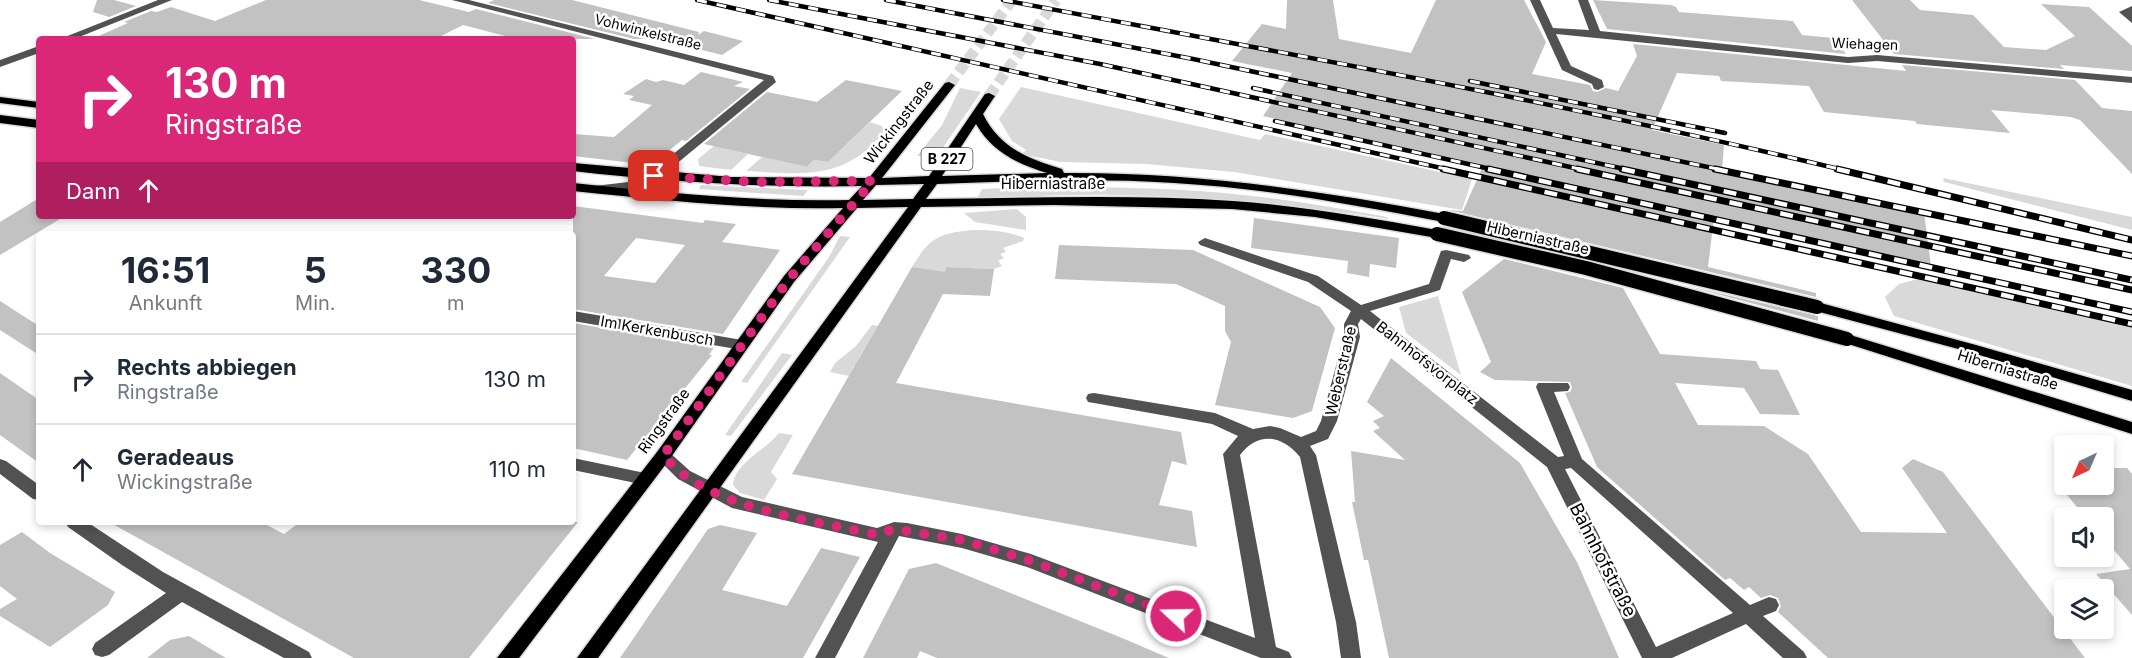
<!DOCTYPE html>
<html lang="de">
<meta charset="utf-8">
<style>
:root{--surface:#fff;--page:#f2f2f3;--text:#1f2937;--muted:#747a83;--line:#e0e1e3}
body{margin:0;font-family:Inter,sans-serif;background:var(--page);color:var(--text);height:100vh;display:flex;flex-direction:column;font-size:22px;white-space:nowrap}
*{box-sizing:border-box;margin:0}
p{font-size:20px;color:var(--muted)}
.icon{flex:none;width:33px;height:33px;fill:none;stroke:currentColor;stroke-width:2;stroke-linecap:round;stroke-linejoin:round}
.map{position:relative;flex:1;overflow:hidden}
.side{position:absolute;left:36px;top:231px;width:540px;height:294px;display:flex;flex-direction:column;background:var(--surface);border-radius:6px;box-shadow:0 3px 9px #0003}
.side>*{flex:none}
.guide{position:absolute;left:36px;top:36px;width:540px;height:183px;border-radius:6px;box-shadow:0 3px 9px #0003;background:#db2777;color:#fff;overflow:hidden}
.needle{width:39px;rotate:224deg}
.fabs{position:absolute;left:2054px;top:435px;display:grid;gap:12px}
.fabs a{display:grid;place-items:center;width:60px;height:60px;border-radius:6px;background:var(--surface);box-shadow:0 3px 9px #0003;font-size:30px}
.pin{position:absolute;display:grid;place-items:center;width:51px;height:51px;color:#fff;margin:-26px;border-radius:12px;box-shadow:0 3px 9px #0006}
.me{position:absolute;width:66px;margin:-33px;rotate:291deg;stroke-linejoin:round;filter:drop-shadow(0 0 4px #0008)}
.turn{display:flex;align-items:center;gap:21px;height:126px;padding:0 30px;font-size:27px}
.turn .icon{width:78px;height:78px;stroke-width:2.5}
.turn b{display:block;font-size:42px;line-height:51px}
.then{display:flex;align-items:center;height:57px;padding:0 30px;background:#0003;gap:12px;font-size:22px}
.eta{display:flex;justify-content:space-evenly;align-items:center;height:102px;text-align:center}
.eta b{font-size:36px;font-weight:700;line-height:42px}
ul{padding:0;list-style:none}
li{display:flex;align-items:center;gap:18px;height:90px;padding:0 30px;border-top:2px solid var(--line)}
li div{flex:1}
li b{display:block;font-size:22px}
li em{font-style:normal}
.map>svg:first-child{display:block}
.green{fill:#d9d9d9}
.building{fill:#c2c2c2;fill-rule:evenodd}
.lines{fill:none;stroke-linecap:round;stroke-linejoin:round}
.major-tunnel{stroke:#d9d9d9;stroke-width:11;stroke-dasharray:11 5;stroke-linecap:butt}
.major-casing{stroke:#dbdbdb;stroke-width:3}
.minor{fill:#525252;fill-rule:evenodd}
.major{fill:#000;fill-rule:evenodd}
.rail-far1-casing{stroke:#000;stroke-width:4.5}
.rail-casing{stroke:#000;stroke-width:7}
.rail-far1{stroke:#fff;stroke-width:3;stroke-dasharray:10;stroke-linecap:butt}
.rail{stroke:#fff;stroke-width:4.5;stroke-dasharray:13;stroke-linecap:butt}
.major-bridge-casing{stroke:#dbdbdb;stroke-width:17;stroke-linecap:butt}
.major-bridge{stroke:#000;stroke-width:14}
.route{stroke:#db2777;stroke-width:10;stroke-dasharray:0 18}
.labels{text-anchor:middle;stroke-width:5;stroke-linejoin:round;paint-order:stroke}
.far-street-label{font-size:14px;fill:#000;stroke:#fff}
.shield{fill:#fff;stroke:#4c4c4c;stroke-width:1.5}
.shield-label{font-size:14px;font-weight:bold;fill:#000}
.street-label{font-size:15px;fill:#000;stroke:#fff}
.near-street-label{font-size:18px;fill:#000;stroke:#fff}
</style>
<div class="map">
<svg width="2132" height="658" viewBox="0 0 2132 658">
<rect width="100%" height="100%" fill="#fff"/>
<path class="green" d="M1021,87L1260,140L1265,134L1472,179L1462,210L1234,172L1146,164L1060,162L1022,154L1026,150L1012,141L999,119Z
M960,88L981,92L940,152L935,156H917L942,125Z
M766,104L723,148L748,154L731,170L699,166L698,159Z
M870,122L882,126L884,132C844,181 804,174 746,171L762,157L807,167L814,160L828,162Z
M1943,178L2132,217V230L1944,182Z
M701,185L808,190L803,196L699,189Z
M1023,187C1090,187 1158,187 1224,193C1279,198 1333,207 1387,217L1389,219C1298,205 1207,196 1115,195C1069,194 1024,197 978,197L982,189Z
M1017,209L1026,217V230L975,222L964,213Z
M974,230C991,230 1008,231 1024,238L1023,241L1003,248L1006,252L1000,254L1004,258L998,261L1002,266L994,269L946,267L945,274L912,267C930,237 939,233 974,230Z
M840,236L850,237L747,383L741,382L829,257Z
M1918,279L2132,328V386L1894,316L1885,297L1899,284Z
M1438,296L1461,375L1406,333L1399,307Z
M872,325L878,326L859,358L858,367L854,366L849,376L830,372L835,363L856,346Z
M782,353L792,355L731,436L725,435Z
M779,433L793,435L771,472L777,479L764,500L740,493L733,485C735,462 766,450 779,433Z"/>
<path class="building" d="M97,0H114L136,6L109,17L93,12Z
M266,0H419L469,12L476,9L595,39H517L463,25L435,39H92L128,23L124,22L151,11L157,12L171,7L215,21Z
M494,0H572L699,32L698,35L704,31L743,41L722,55L682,45L691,39H634L488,3Z
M1287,0H1333L1339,39L1411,53L1436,0H1524L1546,42L1532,74L1590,85L1593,91L1597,92L1606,88L1618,91L1637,56L1633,44L1906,71L1902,65L2075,80L2102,108L2132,111V174L2080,120L2071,117L1991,110L2010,133L1917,124L1915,121L1824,112L1809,86L1721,81L1719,76L1677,73L1652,130L1724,145L1722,170L1924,212L1931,266L1714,217L1708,267L1816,293V297L1449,210L1463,211L1483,166L1263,116L1292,73L1232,61L1262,24L1286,29Z
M1593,0L1671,5L1676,7L1679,12L1793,21L1802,35L1834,38L1846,54L1607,29Z
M1852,0H1910L1920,10L1973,15L2004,47L2046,50L2075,36L2041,4L2089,7L2132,46V71L2060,65L2064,69L1894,54Z
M701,72L743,82L734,86L750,89L686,141L682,140L651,165L573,156V134L614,137L652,105L629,100L634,96L623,94L646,79L656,82L663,80L684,85Z
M846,80L902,91L828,162L814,160L807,167L704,144L767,92L817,102Z
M39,198V216H65L0,255V222Z
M573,206L703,223L705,220L736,224L722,242L780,250L723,334L573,309ZM636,238L685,245L655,283L604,276Z
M1254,218L1399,238L1396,268L1370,264L1369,277L1347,273L1348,261L1251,248Z
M1059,245L1193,250L1320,307L1335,328L1312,411L1293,418L1215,405L1231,342L1225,331V306L1176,284L1055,279Z
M1504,259L1623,288L1660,354L1756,361L1760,369L1778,370L1800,415L1760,414L1744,388L1675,383L1698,425L1764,426L1808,454L1861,532L1947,533L1902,468L1913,459L1943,472L2085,658H1828L1778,612L1781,606L1778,598L1770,595L1761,598L1749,587L1744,590L1730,578L1725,580L1597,467L1565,393L1570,392L1572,388L1570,382L1495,380L1480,372L1491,362L1462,292Z
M912,267L945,272L946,267L994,269L990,296L943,294L896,383L1181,432L1187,465L1172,461L1159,505L1192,511L1197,547L792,474Z
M1683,285L1818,316V321Z
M0,301L39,326V355L0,330Z
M573,323L714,347L709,355H712L627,460L573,448Z
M1391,358L1520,463L1577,562L1619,658H1389L1368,560H1364L1352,502H1355L1351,451L1405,460L1373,431L1380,428L1373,421L1384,416L1367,402Z
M0,373L39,400V463L0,435Z
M2103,468H2127L2132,474V615L2096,574L2130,569L2103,537V518H2086L2058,484H2103Z
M109,522H261L284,534L300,522H578L469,658H354Z
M720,525L757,533L722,590L787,606L821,548L860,557L803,658H620L708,529Z
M22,532L50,553L115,592L108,605L50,647L0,616V609L17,599L0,586V545Z
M936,563L1122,638L1169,658H937L920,651L917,658H863L909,569Z
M189,636L226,658H147L170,640Z"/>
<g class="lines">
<path class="major-tunnel" d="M949,85L1012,0
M989,96L1056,0"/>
<g class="major-casing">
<path id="major" d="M949,82L955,85L882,178L929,176L985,94L989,93L995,96L983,114C999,147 1028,159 1062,169L1064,173C1193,172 1318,190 1444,214L1451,218L1444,222C1355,205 1265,188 1174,183C1095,178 1016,181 937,184L926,199C1028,198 1131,194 1233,201C1302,206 1369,218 1437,230L1444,234L1437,238L1315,217L1232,209L1054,205L921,207L598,658H577L908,207L857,208L794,282L669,460L519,658H497L657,452L784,276L843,208C753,210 662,200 573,191V183C665,193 757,202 849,200L862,186C765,188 669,182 573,171V163L731,177L869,178L945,83ZM976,124C992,152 1018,164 1047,173L942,176ZM924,184L913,199L863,200L876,185Z
M0,97L39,102V108L0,103Z
M0,115L39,120V128L0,123Z
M1817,302L1976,345L2132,390V401L1966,351L1812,310L1810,307L1812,304Z
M1847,334L2132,422V434L1842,342L1839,339L1842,336Z"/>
</g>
<path class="minor" d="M158,0H172L74,39H60Z
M452,0H469L773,76L776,82L658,179L640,188L594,192L593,189L594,186L637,181L650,173L764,80Z
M1530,0H1540L1553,28L1589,30L1578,0H1588L1600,31L1848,57L1877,55L2132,77V83L1877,61L1848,63L1556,34L1571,66L1602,80L1604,87L1598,90L1594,89L1592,84L1562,70Z
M2132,6V23L2119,12Z
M39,46V53L0,67V60Z
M1205,238L1318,276L1361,305L1429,284L1441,251L1446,250L1469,255L1471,258L1464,262L1451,259L1440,290L1370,311L1558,457L1564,456L1536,387L1538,383H1568L1570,387L1568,391L1554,392L1582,459L1750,605L1769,597L1776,599L1779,605L1776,611L1763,616L1804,652L1807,658H1783L1746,624L1672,658H1642L1547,467L1361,319L1358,324L1360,337L1337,421L1328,439L1310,446L1316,455L1356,622L1361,658H1341L1336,622L1300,457C1282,435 1258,431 1240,455L1276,647L1289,652L1292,658H1261L1027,567L962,548L899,536L835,658H815L878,542L732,508L678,479L655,456L657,452H669L690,471L742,497L877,528L894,522L907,523L962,534L1031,554L1255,638L1223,454L1238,436L1212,424L1094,403L1088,402L1086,398L1088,394L1094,393L1215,413L1253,429L1270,426L1280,428L1301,437L1316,431L1321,421L1344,337V324L1351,311L1308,282L1200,245L1198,242ZM1571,468L1733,613L1656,647L1565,469Z
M573,311L742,340L750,345L742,350L573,321Z
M573,458L645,473L651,475L654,479L651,483L645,485L573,470Z
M0,459L6,461L39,485V500L33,499L0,474Z
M65,522H87L163,572L309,652L312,658H284L182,602L109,655L102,657L95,655L92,649L95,643L166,593L122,565L68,527Z"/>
<use href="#major" class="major"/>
<g class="rail-far1-casing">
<path id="rail-far1" d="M697,0L1450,170
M769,0L1100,64L1584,170
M886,0L1193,59L1722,170
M1003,0C1283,53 1565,103 1843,170
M1470,81L1725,133
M1253,88L1629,170
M1275,121L1495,170"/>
</g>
<g class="rail-casing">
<path id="rail" d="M1443,169L2132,324
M1488,169L2132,312
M1577,169L2132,290
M1622,169L2132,280
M1715,169L2132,256
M1837,169L2132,240"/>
</g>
<use href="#rail-far1" class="rail-far1"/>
<use href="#rail" class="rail"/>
<g class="major-bridge-casing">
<path id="major-bridge" d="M1444,218L1817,307
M1437,234L1586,268L1847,339"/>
</g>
<use href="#major-bridge" class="major-bridge"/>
</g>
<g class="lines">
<path class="route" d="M654,176L754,182L873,181L789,279L663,456C670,462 676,470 684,475C734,512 817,521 877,535L894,529L962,540L1031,561L1176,616"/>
</g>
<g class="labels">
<g class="far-street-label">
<text transform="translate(648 32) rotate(14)" y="5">Vohwinkelstraße</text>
<text transform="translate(1865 44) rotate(2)" y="5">Wiehagen</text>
</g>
<rect class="shield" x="921.5" y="148" width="51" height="22" rx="4.5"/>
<g class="shield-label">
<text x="947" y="164">B 227</text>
</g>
<g class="street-label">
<text transform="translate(899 122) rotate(-52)" y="5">Wickingstraße</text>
<text x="1053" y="189">Hiberniastraße</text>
<text transform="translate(1538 238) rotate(13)" y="5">Hiberniastraße</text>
<text transform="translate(657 331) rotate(10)" y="5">Im Kerkenbusch</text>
<text transform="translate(1427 363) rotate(38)" y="5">Bahnhofsvorplatz</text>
<text transform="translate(2008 370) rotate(17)" y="5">Hiberniastraße</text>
<text transform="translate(1341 371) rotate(-77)" y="5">Weberstraße</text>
<text transform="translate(664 421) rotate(-54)" y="5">Ringstraße</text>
</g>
<g class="near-street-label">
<text transform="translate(1603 560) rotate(63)" y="6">Bahnhofstraße</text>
</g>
</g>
</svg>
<div class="fabs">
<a><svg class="needle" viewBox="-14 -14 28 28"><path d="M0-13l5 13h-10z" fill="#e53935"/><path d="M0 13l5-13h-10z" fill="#747a83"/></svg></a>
<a><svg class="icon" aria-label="sound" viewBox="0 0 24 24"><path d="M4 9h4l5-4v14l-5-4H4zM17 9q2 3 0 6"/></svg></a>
<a><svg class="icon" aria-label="layers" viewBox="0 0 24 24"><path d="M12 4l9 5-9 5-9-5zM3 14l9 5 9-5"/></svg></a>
</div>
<div class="pin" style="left:654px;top:176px;background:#d93025"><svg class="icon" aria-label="arrive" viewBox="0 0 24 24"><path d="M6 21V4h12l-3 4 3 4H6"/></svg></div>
<svg class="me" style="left:1176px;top:616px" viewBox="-20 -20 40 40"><circle r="17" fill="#db2777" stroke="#fff" stroke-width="3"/><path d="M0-11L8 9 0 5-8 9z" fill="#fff"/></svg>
<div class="guide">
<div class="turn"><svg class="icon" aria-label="right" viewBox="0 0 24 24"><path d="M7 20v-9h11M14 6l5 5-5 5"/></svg><div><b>130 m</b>Ringstraße</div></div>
<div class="then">Dann<svg class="icon" aria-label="ahead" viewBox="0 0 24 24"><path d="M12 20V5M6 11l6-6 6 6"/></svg></div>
</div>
<section class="side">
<div class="eta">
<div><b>16:51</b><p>Ankunft</p></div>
<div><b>5</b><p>Min.</p></div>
<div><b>330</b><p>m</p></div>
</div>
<ul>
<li><svg class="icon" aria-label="right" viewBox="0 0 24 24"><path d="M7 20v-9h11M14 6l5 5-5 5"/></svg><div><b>Rechts abbiegen</b><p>Ringstraße</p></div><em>130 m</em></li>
<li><svg class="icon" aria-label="ahead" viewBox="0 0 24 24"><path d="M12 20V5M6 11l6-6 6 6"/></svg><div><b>Geradeaus</b><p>Wickingstraße</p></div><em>110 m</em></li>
</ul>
</section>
</div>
